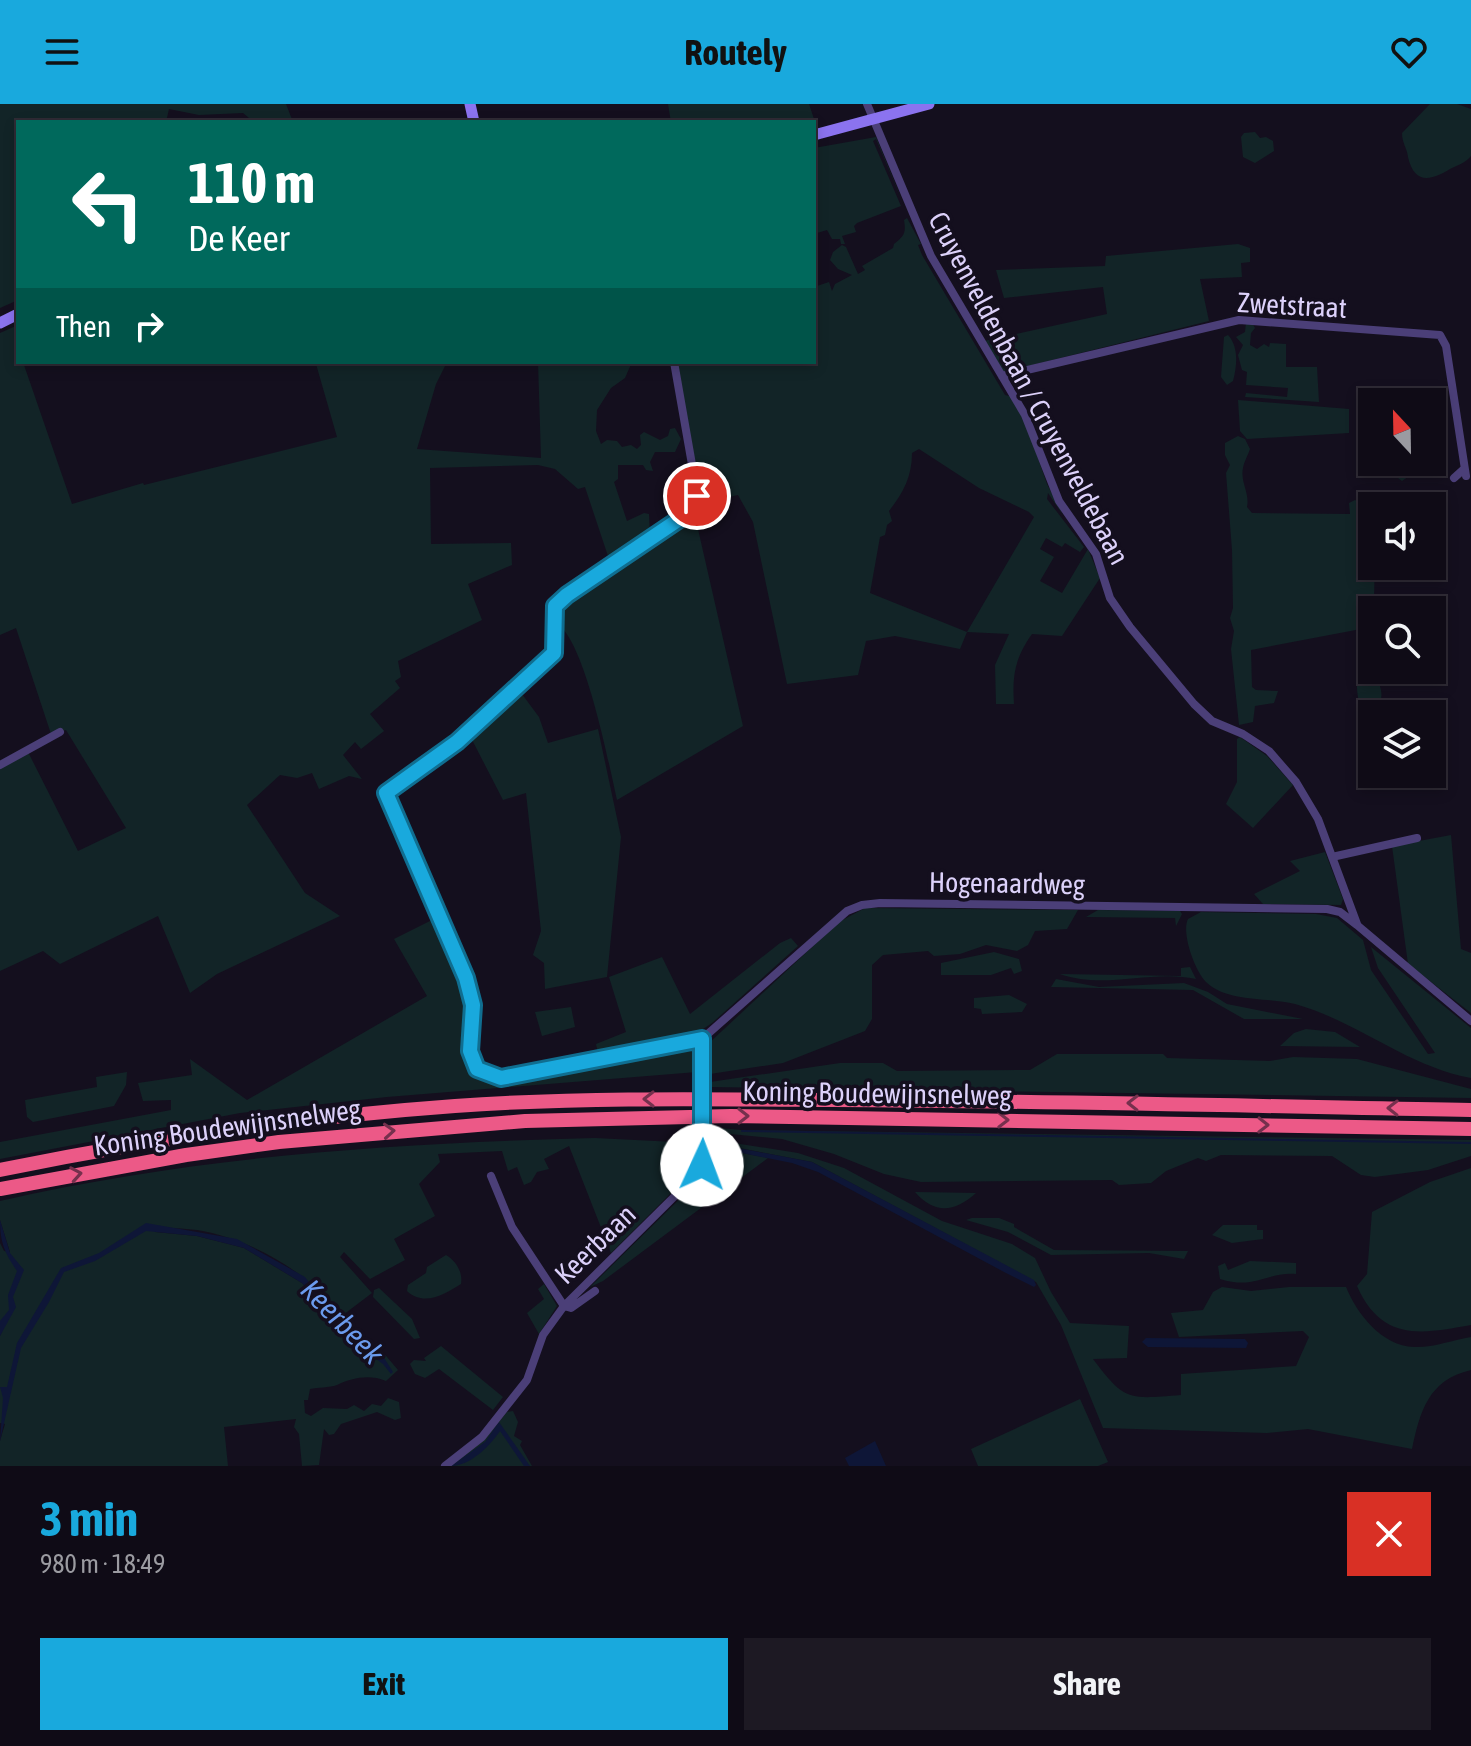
<!DOCTYPE html>
<meta charset="utf-8">
<style>
:root{--surface:#0f0b16;--page:#1d1923;--text:#f1f3f6;--muted:#9b9ba1;--line:#2f2b35;--accent:#19a9dd}
body{margin:0;font-family:"Asap Condensed",sans-serif;background:var(--page);color:var(--text);height:100vh;display:flex;flex-direction:column;font-size:30px;white-space:nowrap}
*{box-sizing:border-box;margin:0}
p{font-size:26px;color:var(--muted)}
.icon{flex:none;width:44px;height:44px;fill:none;stroke:currentColor;stroke-width:2;stroke-linecap:round;stroke-linejoin:round}
.map{position:relative;height:1362px;overflow:hidden}
.panel{display:flex;flex-direction:column;background:var(--surface);flex:1}
.panel>*{flex:none}
.top-card{position:absolute;left:16px;top:16px;width:800px;height:244px;border-radius:0px;box-shadow:0 4px 12px #0003,0 0 0 2px var(--line);background:#00695c;color:#fff;overflow:hidden}
.needle{width:52px;rotate:338deg}
.buttons{position:absolute;left:1358px;top:284px;display:grid;gap:16px}
.buttons a{display:grid;place-items:center;width:88px;height:88px;border-radius:0px;background:var(--surface);box-shadow:0 4px 12px #0003,0 0 0 2px var(--line);font-size:40px}
.pin{position:absolute;display:grid;place-items:center;width:68px;height:68px;color:#fff;margin:-34px;border:4px solid #fff;border-radius:50%;box-shadow:0 2px 8px #0007}
.me{position:absolute;width:88px;margin:-44px;rotate:2deg;stroke-linejoin:round;filter:drop-shadow(0 0 6px #0008)}
.turn{display:flex;align-items:center;gap:28px;height:168px;padding:0 40px;font-size:36px}
.turn .icon{width:104px;height:104px;stroke-width:2.5}
.turn b{display:block;font-size:56px;line-height:68px}
.then{display:flex;align-items:center;height:76px;padding:0 40px;background:#0003;gap:16px;font-size:30px}
.round{display:grid;place-items:center;flex:none;width:84px;height:84px;border-radius:0px;background:var(--page)}
.overview{display:flex;align-items:center;justify-content:space-between;height:136px;padding:0 40px}
h1{font-size:48px;font-weight:700;line-height:60px;color:var(--accent)}
.primary-button{display:flex;gap:16px;margin-top:auto;padding:16px 40px}
.primary-button a{flex:1;height:92px;border-radius:0px;background:var(--accent);color:#111;font-size:32px;font-weight:700;line-height:92px;text-align:center}
.primary-button a+a{background:var(--page);color:var(--text)}
header{display:flex;justify-content:space-between;align-items:center;height:104px;padding:0 40px;background:var(--accent);color:#111;font-size:36px;font-weight:700}
.map>svg:first-child{display:block}
.green{fill:#122427;fill-rule:evenodd}
.water{fill:#0e1637}
.lines{fill:none;stroke-linecap:round;stroke-linejoin:round}
.stream{stroke:#0e1637;stroke-width:2}
.street{stroke:#4b3f78;stroke-width:8}
.secondary{stroke:#8b73ef;stroke-width:11}
.highway{stroke:#ec5987;stroke-width:14}
.street-bridge{stroke:#4b3f78;stroke-width:8}
.oneway{stroke:#75304d}
.route-casing{stroke:#106e90;stroke-width:20}
.route{stroke:#19a9dd;stroke-width:14}
.labels{text-anchor:middle;stroke-width:7;stroke-linejoin:round;paint-order:stroke}
.street-label{font-size:28px;fill:#dcd1fa;stroke:#140f1e}
.water-label{font-size:30px;font-style:italic;fill:#6b9bee;stroke:#140f1e}
</style>
<header><svg class="icon" aria-label="menu" viewBox="0 0 24 24"><path d="M4 6h16M4 12h16M4 18h16"/></svg>Routely<svg class="icon" aria-label="heart" viewBox="0 0 24 24"><path d="M12 20l-8-8c-3-5 5-10 8-4 3-6 11-1 8 4z"/></svg></header>
<div class="map">
<svg width="1471" height="1362" viewBox="0 0 1471 1362">
<rect width="100%" height="100%" fill="#140f1e"/>
<path class="green" d="M0,0H286L293,18H254L243,9L199,11L169,5L166,18H18V196L0,204Z
M668,0H809L818,27H814V18H671Z
M1430,0H1457L1471,5V52C1465,59 1458,61 1450,65C1429,78 1414,79 1408,53C1407,44 1402,39 1402,29Z
M1255,28L1260,34L1266,33L1273,37L1274,47L1255,59L1243,53L1241,33L1244,29Z
M876,33L905,104L876,35L873,37L901,102L857,119L854,122L856,128L842,132L845,140H841L840,135H832L827,126L814,130V44Z
M907,114L921,140L918,141L922,151L1005,291L1017,294L1047,380L1063,411L1048,389L1047,395L1084,443L1080,448L1065,439L1062,443L1046,434L1040,445L1054,453L1040,477L1062,489L1088,445L1100,474L1062,532L1032,530C1015,554 1012,571 1014,600H996L995,561L1009,530L967,528L960,545L895,532L866,537L858,571L787,580L753,418L738,391L701,399L695,412L743,622L617,696C609,661 585,535 556,519L557,508L562,498L698,399L699,386L676,258H814V183L829,178L832,187L835,180L852,171L838,165L830,156L833,148L842,141L846,143L858,170L865,166L862,162L893,144L894,140C905,132 906,128 904,116ZM919,345L979,384L1029,408L1034,413L967,528L870,489L880,433L885,431L887,421L892,417L889,407C903,389 912,373 912,349Z
M1238,140L1250,144V158L1241,159L1242,173L1200,175L1209,217L1004,268L984,237L1107,210L1103,183L1004,194L996,166L1105,162L1106,152Z
M1246,219H1252L1255,224L1251,229L1250,241L1257,245L1264,240L1269,243L1270,239L1286,240V263H1317L1319,298L1245,293L1246,289L1287,293L1288,284L1246,281L1247,268L1242,266L1238,251L1243,241L1236,233L1245,228Z
M18,221V258H44L24,261L72,400L143,379L144,381L337,333L316,260L308,258H447L436,280L417,345L541,354L538,258H632L625,274L611,284L597,306L596,327L601,340L607,336L617,337L622,343L631,341L637,345L641,341L640,331L644,328L660,336L668,332L670,325L675,324L681,335L675,348H655L650,358L653,367L646,366L643,361H618V375L614,378L627,417L644,409L649,410L650,431L610,458L585,383L578,385L555,365L538,361L430,364L431,440L511,439L512,461L468,480L482,516L398,557L401,573L395,577L400,584L370,610L384,627L361,645L355,638L343,651L362,675L349,672L319,685L312,669L297,674L280,671L247,701L305,789L340,812L217,870L190,889L158,812L60,860L43,847L0,867V664L27,646L78,747L126,724L66,626L51,630L16,524L0,531V229Z
M1228,231C1239,243 1237,262 1233,277L1227,281L1221,273C1222,258 1223,247 1224,233Z
M1238,296L1349,305V329L1247,335L1240,327Z
M1238,332L1245,335L1250,345C1248,351 1244,358 1243,364C1240,378 1250,389 1247,403L1252,409L1350,410L1349,399L1355,396L1361,399L1358,408C1386,438 1369,519 1372,562C1373,577 1387,581 1379,602L1363,606C1350,587 1362,547 1361,525L1251,546L1252,583L1256,586L1278,587L1274,599L1255,602L1253,618L1239,621L1231,545L1234,527L1230,514L1233,504L1232,446L1226,369L1230,361L1225,351V339Z
M1362,351L1372,352V358H1396L1409,372L1402,377L1394,371L1359,368L1357,357Z
M516,582L539,613L548,639L598,625L621,733L607,873L545,885L544,859L533,851L541,827L526,689L503,696L468,628Z
M1240,633L1267,652L1293,681L1253,724L1226,700L1237,678V635Z
M1451,731L1461,845L1471,849V909L1408,860L1392,742Z
M1325,748L1343,795L1341,801L1263,800L1254,790L1300,767L1290,757Z
M865,804L1078,806L1067,825L1035,827L1028,841L1017,847L986,841L960,850L934,852L928,847L883,851L872,861V915L865,927L783,959L710,970L708,940L839,818Z
M1098,806L1180,807L1182,810L1176,822L1175,814L1086,813Z
M1201,808L1316,810L1337,814L1363,836L1371,866L1428,950L1435,949L1378,864L1371,843L1471,924V974C1406,962 1357,917 1295,900C1268,893 1228,899 1206,878C1195,867 1181,829 1188,815Z
M438,813L464,877L470,905L469,959L481,973L500,978L687,942L696,948L697,968L387,993L240,1009L0,1055V1038L171,1006V996L143,997L138,979L192,971L190,955L247,996L427,892L394,835Z
M791,834L798,842L712,919L697,929L598,949L596,940L626,928L609,873L662,853L690,910L780,839Z
M994,848L1019,855L1022,867L1014,870L1011,864L991,871H941V859Z
M1190,863L1196,875C1152,865 1105,886 1060,870L1181,872V864Z
M1056,875L1099,883L1184,879L1208,888L1227,900L1303,915H1244L1193,886L1051,883Z
M1009,891L1027,900L1022,908L982,910L981,905L974,904V894Z
M571,903L575,923L542,932L535,908Z
M1306,925L1335,928L1360,943L1280,942L1294,929Z
M1057,950H1163L1167,954L1270,957L1293,953L1357,955L1471,985V994L710,983V978L840,959H883L897,967L1030,966Z
M127,968L126,981L114,1002L33,1018L27,1013L25,996L97,983L96,973Z
M709,1023L741,1026L1471,1036V1052L1428,1066L1375,1073L1361,1071L1332,1052L1221,1051L1206,1057L1198,1054L1166,1067L1151,1079L1119,1081L1112,1076L921,1078L884,1070L834,1050L782,1035L709,1028Z
M595,1034L675,1038L698,1035L685,1043L694,1045L698,1049L687,1073L611,1149L569,1042L544,1055L549,1065L537,1068L531,1078L524,1081L517,1063L508,1067L502,1047L438,1050L440,1058L419,1080L435,1112L394,1135L405,1156L370,1175L344,1148L340,1153L372,1189L343,1211L349,1214L350,1227L368,1243L376,1240L398,1266L386,1277C369,1270 352,1274 337,1281C329,1284 318,1283 310,1285L308,1296H304L305,1309L311,1312L323,1304L347,1305L354,1301L364,1307L372,1300L381,1302L388,1294L399,1298L401,1314L395,1316L377,1308L341,1320L334,1330L329,1331L324,1325L319,1361L302,1362L299,1330L294,1323L296,1315L224,1323L228,1362H0V1337L5,1320L0,1319V1232L3,1225L0,1228V1139L4,1147L10,1148L0,1116V1097C195,1052 397,1039 595,1034ZM154,1121C168,1125 183,1124 197,1126C242,1133 302,1162 328,1200L325,1208L314,1191L302,1179L244,1144L197,1132L155,1128Z
M709,1035L798,1049L844,1064L942,1117L1012,1140L1035,1154L1051,1188L1070,1219L1129,1222L1127,1254L1093,1255C1125,1298 1129,1295 1181,1291V1270L1296,1262L1309,1233L1303,1227L1179,1233L1171,1209L1203,1206L1213,1188L1222,1183L1251,1187L1289,1183H1346C1357,1210 1382,1242 1414,1243C1432,1244 1453,1236 1471,1233V1266C1428,1276 1420,1308 1412,1345L1308,1325L1267,1329L1103,1324L1061,1221L1036,1178L812,1058L739,1044L737,1048L768,1054L603,1177L590,1183L701,1074L708,1062Z
M1471,1064V1221C1421,1230 1382,1238 1357,1182L1367,1170L1372,1108L1430,1078Z
M915,1088H917L976,1089C955,1108 935,1111 915,1088Z
M972,1114H999L1014,1120V1123L1054,1146L1188,1147L1184,1155L1149,1149L1051,1151L1008,1128L966,1116Z
M1223,1121H1257V1126H1263V1135L1232,1139L1212,1131Z
M446,1151C456,1157 463,1168 461,1180C445,1190 424,1203 407,1187L408,1181L426,1169L427,1163Z
M1250,1157L1296,1159V1170C1265,1168 1256,1186 1220,1175L1218,1162L1225,1159L1228,1166Z
M544,1180L557,1202L539,1230L527,1209L544,1195L538,1185Z
M379,1184L412,1215L420,1234L414,1235L373,1193L374,1186Z
M441,1242L503,1293L493,1306L439,1265L425,1274L415,1270L410,1260L414,1256L426,1257L424,1254Z
M1080,1295L1108,1358L1098,1362H978L971,1345Z
M513,1307L518,1318L514,1332L522,1337L520,1341L532,1362H451L484,1336L507,1308Z"/>
<path class="water" d="M738,1044L812,1058L1034,1176L1036,1181L1034,1183L1004,1168L818,1068L792,1059L737,1048Z
M0,1116L10,1149L24,1166L13,1193L16,1203L0,1232V1217L9,1206L8,1191L17,1167C5,1149 0,1139 0,1116Z
M146,1119L237,1135L305,1173L347,1227L381,1249L393,1268L391,1270L383,1260L333,1223L314,1191L302,1179L244,1144L197,1132L146,1127L95,1157L64,1168L49,1198L21,1244L0,1337L3,1294L0,1283H7L17,1239L61,1164L99,1149Z
M1146,1234L1245,1235L1248,1239L1246,1244L1148,1243L1142,1238Z
M499,1318L530,1362H524L500,1327C490,1342 470,1362 451,1362L485,1338Z
M875,1337L886,1362H849L845,1354Z"/>
<g class="lines">
<path class="stream" d="M742,1027L1471,1039"/>
<path class="street" d="M867,0L931,152L1025,311L1059,397L1096,450L1110,494L1130,523L1194,600L1212,617L1243,630L1269,647L1296,678L1318,715L1357,820
M674,258L697,389L694,401L681,414L567,491L555,502L554,549L457,638L386,689L466,874L473,901L470,947L479,967L501,974L702,935L847,807L862,801L880,799L1327,805L1340,808L1357,821L1471,917
M1002,272L1239,216L1440,231L1446,242L1466,372
M1454,374L1464,365
M0,661L60,628
M1332,753L1417,734
M702,935L703,957
M491,1072L512,1123L564,1202
M564,1202L571,1204L595,1187
M445,1362L482,1333L527,1276L543,1231L564,1202L691,1076L699,1067L703,1050"/>
<path class="secondary" d="M470,0L474,18
M814,31L929,0
M0,219L18,210"/>
<path class="highway" d="M0,1066C150,1035 303,1013 455,1002C581,993 707,995 833,996C1046,997 1258,1002 1471,1006
M0,1085L186,1051L279,1038L525,1017L731,1012L1471,1025"/>
<path class="street-bridge" d="M703,957V1050"/>
</g>
<defs><path id="oneway-chevron" d="M-2-3.5L2.5 0L-2 3.5" fill="none" stroke-width="1.6" stroke-linecap="round" stroke-linejoin="round" transform="scale(2)"/></defs>
<g class="oneway">
<use href="#oneway-chevron" transform="translate(649 995) rotate(-180)"/>
<use href="#oneway-chevron" transform="translate(1133 999) rotate(-179)"/>
<use href="#oneway-chevron" transform="translate(1393 1004) rotate(-179)"/>
<use href="#oneway-chevron" transform="translate(743 1012)"/>
<use href="#oneway-chevron" transform="translate(1003 1016) rotate(1)"/>
<use href="#oneway-chevron" transform="translate(1263 1021) rotate(1)"/>
<use href="#oneway-chevron" transform="translate(389 1027) rotate(-4)"/>
<use href="#oneway-chevron" transform="translate(76 1070) rotate(-10)"/>
</g>
<g class="lines">
<g class="route-casing">
<path id="route" d="M697,392L692,404L681,414L567,491L555,502L554,549L457,638L386,689L466,874L473,901L470,947L477,965L501,974L702,935V1061"/>
</g>
<use href="#route" class="route"/>
</g>
<g class="labels">
<g class="street-label">
<text transform="translate(1292 201) rotate(3)" y="10">Zwetstraat</text>
<text transform="translate(1029 284) rotate(62)" y="10">Cruyenveldenbaan / Cruyenveldebaan</text>
<text transform="translate(1007 779) rotate(1)" y="10">Hogenaardweg</text>
<text transform="translate(877 989) rotate(1)" y="10">Koning Boudewijnsnelweg</text>
<text transform="translate(227 1023) rotate(-8)" y="10">Koning Boudewijnsnelweg</text>
<text transform="translate(595 1140) rotate(-44)" y="10">Keerbaan</text>
</g>
<g class="water-label">
<text transform="translate(342 1218) rotate(46)" y="10">Keerbeek</text>
</g>
</g>
</svg>
<div class="buttons">
<a><svg class="needle" viewBox="-14 -14 28 28"><path d="M0-13l5 13h-10z" fill="#e53935"/><path d="M0 13l5-13h-10z" fill="#9b9ba1"/></svg></a>
<a><svg class="icon" aria-label="sound" viewBox="0 0 24 24"><path d="M4 9h4l5-4v14l-5-4H4zM17 9q2 3 0 6"/></svg></a>
<a><svg class="icon" aria-label="search" viewBox="0 0 24 24"><circle cx="10" cy="10" r="6"/><path d="M15 15l6 6"/></svg></a>
<a><svg class="icon" aria-label="layers" viewBox="0 0 24 24"><path d="M12 4l9 5-9 5-9-5zM3 14l9 5 9-5"/></svg></a>
</div>
<div class="pin" style="left:697px;top:392px;background:#d93025"><svg class="icon" aria-label="arrive" viewBox="0 0 24 24"><path d="M6 21V4h12l-3 4 3 4H6"/></svg></div>
<svg class="me" style="left:702px;top:1061px" viewBox="-20 -20 40 40"><circle r="19" fill="#fff"/><path d="M0-13L10 11 0 6-10 11z" fill="#19a9dd"/></svg>
<div class="top-card">
<div class="turn"><svg class="icon" aria-label="left" viewBox="0 0 24 24"><path d="M17 20v-9H6M10 6l-5 5 5 5"/></svg><div><b>110 m</b>De Keer</div></div>
<div class="then">Then<svg class="icon" aria-label="right" viewBox="0 0 24 24"><path d="M7 20v-9h11M14 6l5 5-5 5"/></svg></div>
</div>
</div>
<section class="panel">
<div class="overview"><div><h1>3 min</h1><p>980 m · 18:49</p></div><a class="round" style="background:#d93025;color:#fff"><svg class="icon" aria-label="close" viewBox="0 0 24 24"><path d="M6 6l12 12M18 6L6 18"/></svg></a></div>
<div class="primary-button"><a>Exit</a><a>Share</a></div>
</section>
